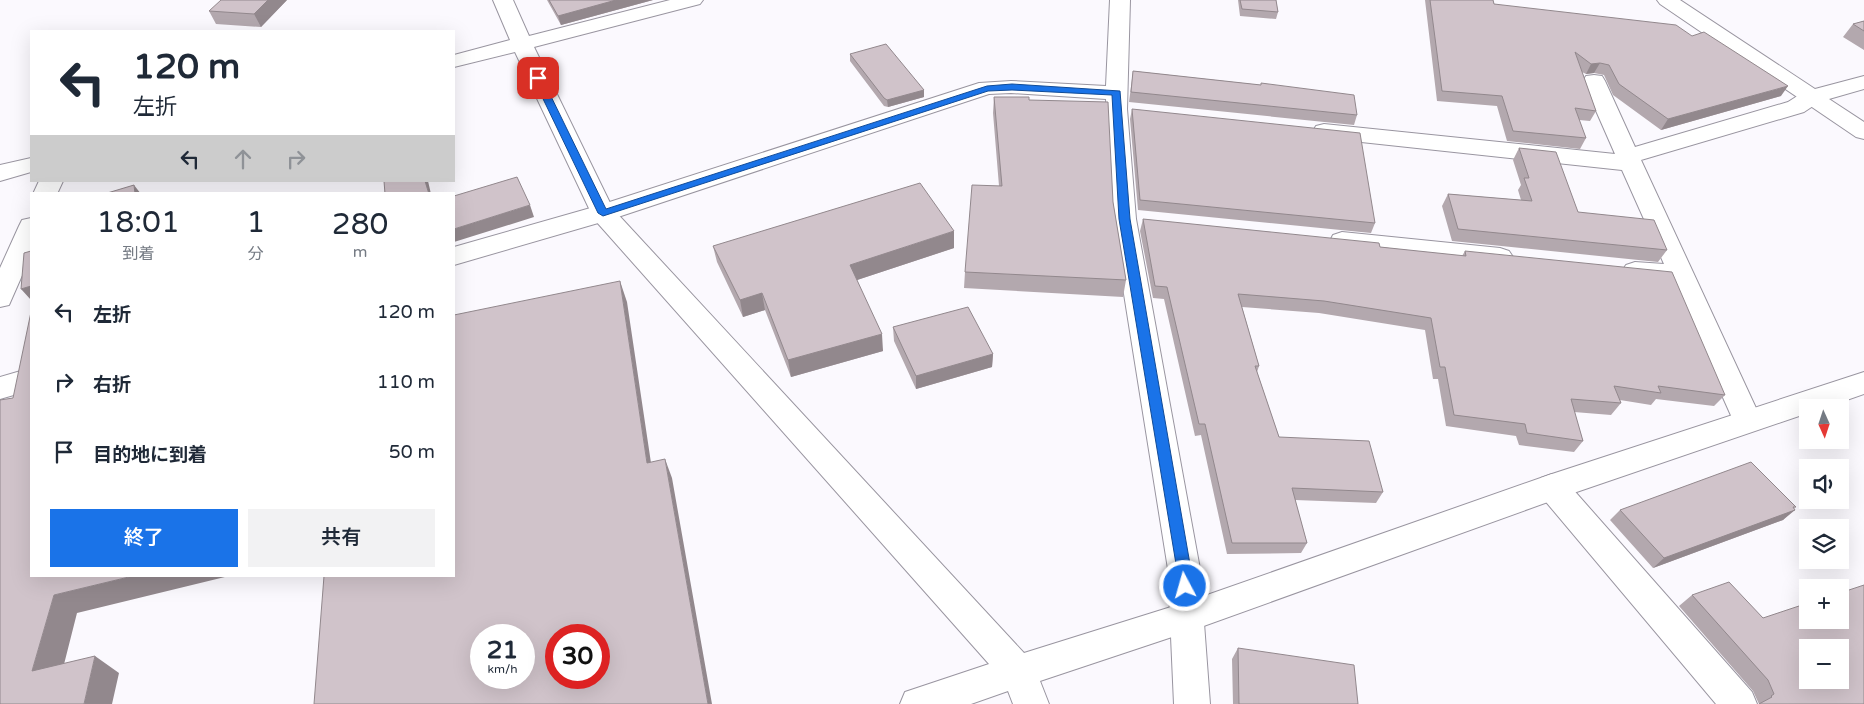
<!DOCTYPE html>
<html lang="ja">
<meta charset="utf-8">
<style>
:root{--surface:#fff;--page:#f2f2f3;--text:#1f2937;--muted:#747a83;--accent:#1a73e8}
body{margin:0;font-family:"Varela Round","Noto Sans JP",sans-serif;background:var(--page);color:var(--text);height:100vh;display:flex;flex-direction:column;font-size:19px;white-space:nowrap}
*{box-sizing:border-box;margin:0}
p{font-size:16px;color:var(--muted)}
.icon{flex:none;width:28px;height:28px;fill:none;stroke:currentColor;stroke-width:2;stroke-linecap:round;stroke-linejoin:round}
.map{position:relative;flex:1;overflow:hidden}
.panel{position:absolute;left:30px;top:192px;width:425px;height:385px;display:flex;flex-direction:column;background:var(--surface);border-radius:0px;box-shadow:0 5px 20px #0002}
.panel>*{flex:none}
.banner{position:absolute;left:30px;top:30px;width:425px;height:152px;border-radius:0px;box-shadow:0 5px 20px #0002;background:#fff;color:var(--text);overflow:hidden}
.needle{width:32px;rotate:177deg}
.controls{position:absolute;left:1799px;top:399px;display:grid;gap:10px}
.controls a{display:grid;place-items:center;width:50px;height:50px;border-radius:0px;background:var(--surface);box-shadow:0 5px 20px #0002;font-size:25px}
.speed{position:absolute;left:470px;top:624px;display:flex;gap:10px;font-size:25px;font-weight:700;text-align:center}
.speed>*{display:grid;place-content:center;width:65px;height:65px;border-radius:50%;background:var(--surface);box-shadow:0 5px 20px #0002;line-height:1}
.speed small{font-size:12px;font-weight:400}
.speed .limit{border:8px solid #d22;background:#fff;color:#111}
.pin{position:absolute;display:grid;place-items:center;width:42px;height:42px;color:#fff;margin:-21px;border-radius:10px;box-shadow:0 2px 8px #0006}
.me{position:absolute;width:55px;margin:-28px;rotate:354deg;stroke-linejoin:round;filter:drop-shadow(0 0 4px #0008)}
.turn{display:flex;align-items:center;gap:18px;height:105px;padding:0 20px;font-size:22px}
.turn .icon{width:65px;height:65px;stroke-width:2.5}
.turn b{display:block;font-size:35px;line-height:42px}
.lanes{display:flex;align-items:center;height:48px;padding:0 20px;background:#0003;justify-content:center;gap:25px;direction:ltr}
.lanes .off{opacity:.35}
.eta{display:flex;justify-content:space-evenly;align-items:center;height:85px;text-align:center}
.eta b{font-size:30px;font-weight:600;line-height:35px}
.action{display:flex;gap:10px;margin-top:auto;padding:10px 20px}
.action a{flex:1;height:58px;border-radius:0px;background:var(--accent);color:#fff;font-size:20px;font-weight:600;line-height:58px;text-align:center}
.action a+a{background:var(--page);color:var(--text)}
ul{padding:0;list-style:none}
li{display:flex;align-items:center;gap:15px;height:70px;padding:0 20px}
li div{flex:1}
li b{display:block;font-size:19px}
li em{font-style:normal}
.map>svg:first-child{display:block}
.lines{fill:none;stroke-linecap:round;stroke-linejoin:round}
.street-casing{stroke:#9995a0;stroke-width:2}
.secondary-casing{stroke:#9995a0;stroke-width:2}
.street{fill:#fff;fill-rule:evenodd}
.secondary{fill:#fff;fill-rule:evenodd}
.wall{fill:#b3a8ae}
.shaded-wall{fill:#92888d}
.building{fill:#d0c3ca;stroke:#92888d;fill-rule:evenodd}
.route{fill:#1a73e8;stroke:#114b97}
</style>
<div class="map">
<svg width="1864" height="704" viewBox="0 0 1864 704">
<rect width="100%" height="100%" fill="#fbf9fe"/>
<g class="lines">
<g class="street-casing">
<path id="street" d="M1110,0H1130L1127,109L1136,219L1200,569L1210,704H1174L1168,569L1112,219L1106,99L1011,93L989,94L612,219L454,265V247L594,207L979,83L1011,81L1106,86Z
M1594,75L1602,76L1605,81L1635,147L1788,102C1799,95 1806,89 1819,92L1822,97L1819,102L1804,112L1641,160L1762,421L1757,429L1747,433L1737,429L1672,283L1626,277L1622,271L1626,265L1635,262L1664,264L1622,170L1324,138L1316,136L1313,131L1316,126L1324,124L1615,154L1583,81L1586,76Z
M39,181H63L57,194H33Z
M31,218V255L9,305L0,307V268L19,226L22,220Z
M1342,232L1500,248L1509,251L1513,257L1509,263L1500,266L1333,247L1330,241L1333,235Z
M31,368V390L0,399V377Z
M1552,474L1563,478L1752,692L1757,704H1716L1541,496L1537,487L1541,478Z"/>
</g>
<g class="secondary-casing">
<path id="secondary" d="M493,0H513L529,36L670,0H703L700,4L534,47L613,209L1024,653L1187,602L1552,474L1864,372V394L1824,408H1808V413L1559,498L1187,632L1040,681L1049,704H1013L1008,691L971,704H900L905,692L989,664L594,219L515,52L454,67V55L510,40Z
M1657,0H1680L1815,89L1864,76V89L1829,99L1864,122V139L1856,137L1660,4Z
M31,158V172L0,181V165Z"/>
</g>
<use href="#street" class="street"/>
<use href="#secondary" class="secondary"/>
</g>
<path class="wall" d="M287,0L261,27L216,24L209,11Z
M547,0H653L561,25Z
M1238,0H1276L1278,12L1276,19L1240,16Z
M1425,0H1493L1494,4L1781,96L1661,130L1613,95L1604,75L1594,73L1586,74L1582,72L1596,111L1590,121L1579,120L1586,138L1580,149L1507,141L1497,106L1437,101Z
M1864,21V50L1843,37L1853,24Z
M850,54L924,90V97L888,107L884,106L850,61Z
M1133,71L1261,85V83L1357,115L1354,125L1129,102Z
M994,97L1029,100L1113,202L1126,280L1123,297L964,288L965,272L999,186L993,113Z
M1132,109L1375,223L1371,233L1138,210L1130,119Z
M1519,148L1578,212L1667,250L1658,262L1452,241L1442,206L1448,194L1521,200L1518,190L1521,185L1513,160Z
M1143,219L1380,247L1462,256L1465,251L1725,395L1714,406L1656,399L1651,405L1620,400L1621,403L1611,415L1574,412L1583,441L1574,452L1519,445L1516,436L1446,426L1438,379H1433L1425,330L1319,313L1242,307L1259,366L1257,372L1279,437L1383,492L1376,503L1295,500L1307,543L1301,553L1227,554L1201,435L1195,436L1164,299L1153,298L1140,231Z
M713,246L954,248L857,280L883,351L791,377L765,310L743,317L717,262Z
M893,327L993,354L992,367L916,389L894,341Z
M1794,508L1783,520L1653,568L1610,520L1620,510Z
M1692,595L1763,618L1864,704H1759L1753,691L1679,606Z
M1238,648L1358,704H1233L1232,659Z"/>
<path class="shaded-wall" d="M268,0H287L261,27L254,14Z
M616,0H653L561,25L558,16Z
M1600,63L1594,73L1586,74L1591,64Z
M1788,86L1781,96L1661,130L1668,119Z
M924,90V97L888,107L887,100Z
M425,181H428L431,194H429Z
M134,185L141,194H135Z
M530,205L534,217L454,242V229Z
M954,231V248L851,282L850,265Z
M620,281L627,302L654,483L647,463Z
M31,286V300L21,289Z
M762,293L765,310L743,317L740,300Z
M882,334L883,351L791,377L788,360Z
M993,354L992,367L916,389V376Z
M665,459L672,478L712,704H708Z
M1796,507L1790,511L1795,510L1783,520L1653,568L1664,558Z
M133,576H229L77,613L58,688L32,671L54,595Z
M95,656L119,673L112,704H84Z"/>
<path class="building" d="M221,0H268L254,14L209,11Z
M549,0H616L558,16Z
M1240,0H1276L1278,12L1242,9Z
M1430,0H1493L1494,4L1676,25L1692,36L1704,32L1788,86L1668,119L1619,84L1609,65L1600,63L1591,64L1575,52L1596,111L1575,108L1586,138L1513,131L1502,96L1442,91Z
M1864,21V31L1853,24Z
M886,44L924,90L887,100L884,98L850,54Z
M1133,71L1261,85V83L1354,95L1357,115L1131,92Z
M994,97H1029V100L1108,102L1113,202L1126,280L965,272L972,185L1002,186Z
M1132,109L1360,133L1375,223L1140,200Z
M1519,148L1556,152L1578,212L1654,220L1667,250L1458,229L1448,194L1532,201L1524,178H1529Z
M517,177L530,205L454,229V196Z
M384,181H425L429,194H385Z
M920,183L954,231L850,265L882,334L788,360L762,293L740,300L713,246Z
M134,185L135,194H104Z
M1143,219L1379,243L1380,247L1466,256L1465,251L1672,272L1725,395L1658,386L1661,393L1614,386L1621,403L1571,399L1583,441L1527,433L1525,424L1454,415L1445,367H1440L1431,318L1324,301L1238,294L1259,366H1255L1279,437L1369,441L1383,492L1292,488L1307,543H1232L1205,424H1199L1167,287L1155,286Z
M31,251V286L21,289L24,253Z
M620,281L647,463L665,459L708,704H314L324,576H454V315ZM481,635H524V678H481ZM556,635H599V678H556Z
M968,307L993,354L916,376L893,327Z
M31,312V576H133L54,595L32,671L95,656L84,704H0V400L13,398Z
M1751,462L1796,507H1793L1795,510L1664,558L1620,510Z
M1729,582L1763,618L1808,603V620H1840V593L1864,585V704H1759L1772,697L1771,696L1774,694L1768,680L1692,595ZM1808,648H1840V680H1808Z
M1238,648L1354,665L1358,704H1239Z"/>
<path class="route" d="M538,75L542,78L606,209L987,86L1012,84L1120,91L1130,219L1191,570L1192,586L1190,590L1185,592L1180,590L1177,570L1119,219L1112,95L1012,90L988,91L603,216L598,213L533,78Z"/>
</svg>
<div class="controls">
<a><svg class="needle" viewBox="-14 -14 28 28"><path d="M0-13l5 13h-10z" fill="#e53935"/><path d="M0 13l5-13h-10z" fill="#747a83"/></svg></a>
<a><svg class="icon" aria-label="sound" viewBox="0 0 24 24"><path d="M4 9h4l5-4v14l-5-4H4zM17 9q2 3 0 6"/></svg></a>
<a><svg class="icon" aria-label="layers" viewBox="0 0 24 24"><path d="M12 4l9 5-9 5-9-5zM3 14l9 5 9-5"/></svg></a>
<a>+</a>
<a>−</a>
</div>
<div class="speed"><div>21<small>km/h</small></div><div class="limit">30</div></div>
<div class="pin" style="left:538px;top:78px;background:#d93025"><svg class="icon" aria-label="arrive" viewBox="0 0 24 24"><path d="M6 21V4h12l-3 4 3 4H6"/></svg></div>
<svg class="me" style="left:1185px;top:586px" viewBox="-20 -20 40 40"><circle r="17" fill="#1a73e8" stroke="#fff" stroke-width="3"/><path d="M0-11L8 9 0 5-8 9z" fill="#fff"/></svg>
<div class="banner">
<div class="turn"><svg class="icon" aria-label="left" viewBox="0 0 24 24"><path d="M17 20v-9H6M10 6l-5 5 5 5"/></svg><div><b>120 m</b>左折</div></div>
<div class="lanes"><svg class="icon" aria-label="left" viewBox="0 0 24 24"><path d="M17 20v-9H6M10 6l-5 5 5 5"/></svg><svg class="icon off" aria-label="ahead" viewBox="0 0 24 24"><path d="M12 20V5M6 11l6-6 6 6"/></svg><svg class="icon off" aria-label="right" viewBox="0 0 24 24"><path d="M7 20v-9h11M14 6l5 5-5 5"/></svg></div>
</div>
<section class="panel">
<div class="eta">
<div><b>18:01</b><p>到着</p></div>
<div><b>1</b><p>分</p></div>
<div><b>280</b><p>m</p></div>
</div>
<ul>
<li><svg class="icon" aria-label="left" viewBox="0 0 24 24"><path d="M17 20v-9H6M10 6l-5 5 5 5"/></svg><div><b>左折</b></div><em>120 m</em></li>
<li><svg class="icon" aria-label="right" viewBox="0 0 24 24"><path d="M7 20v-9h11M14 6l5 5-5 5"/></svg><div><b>右折</b></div><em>110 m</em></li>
<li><svg class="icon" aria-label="arrive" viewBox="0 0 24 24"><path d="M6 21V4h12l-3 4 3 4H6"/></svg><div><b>目的地に到着</b></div><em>50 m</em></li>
</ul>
<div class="action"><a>終了</a><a>共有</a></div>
</section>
</div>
